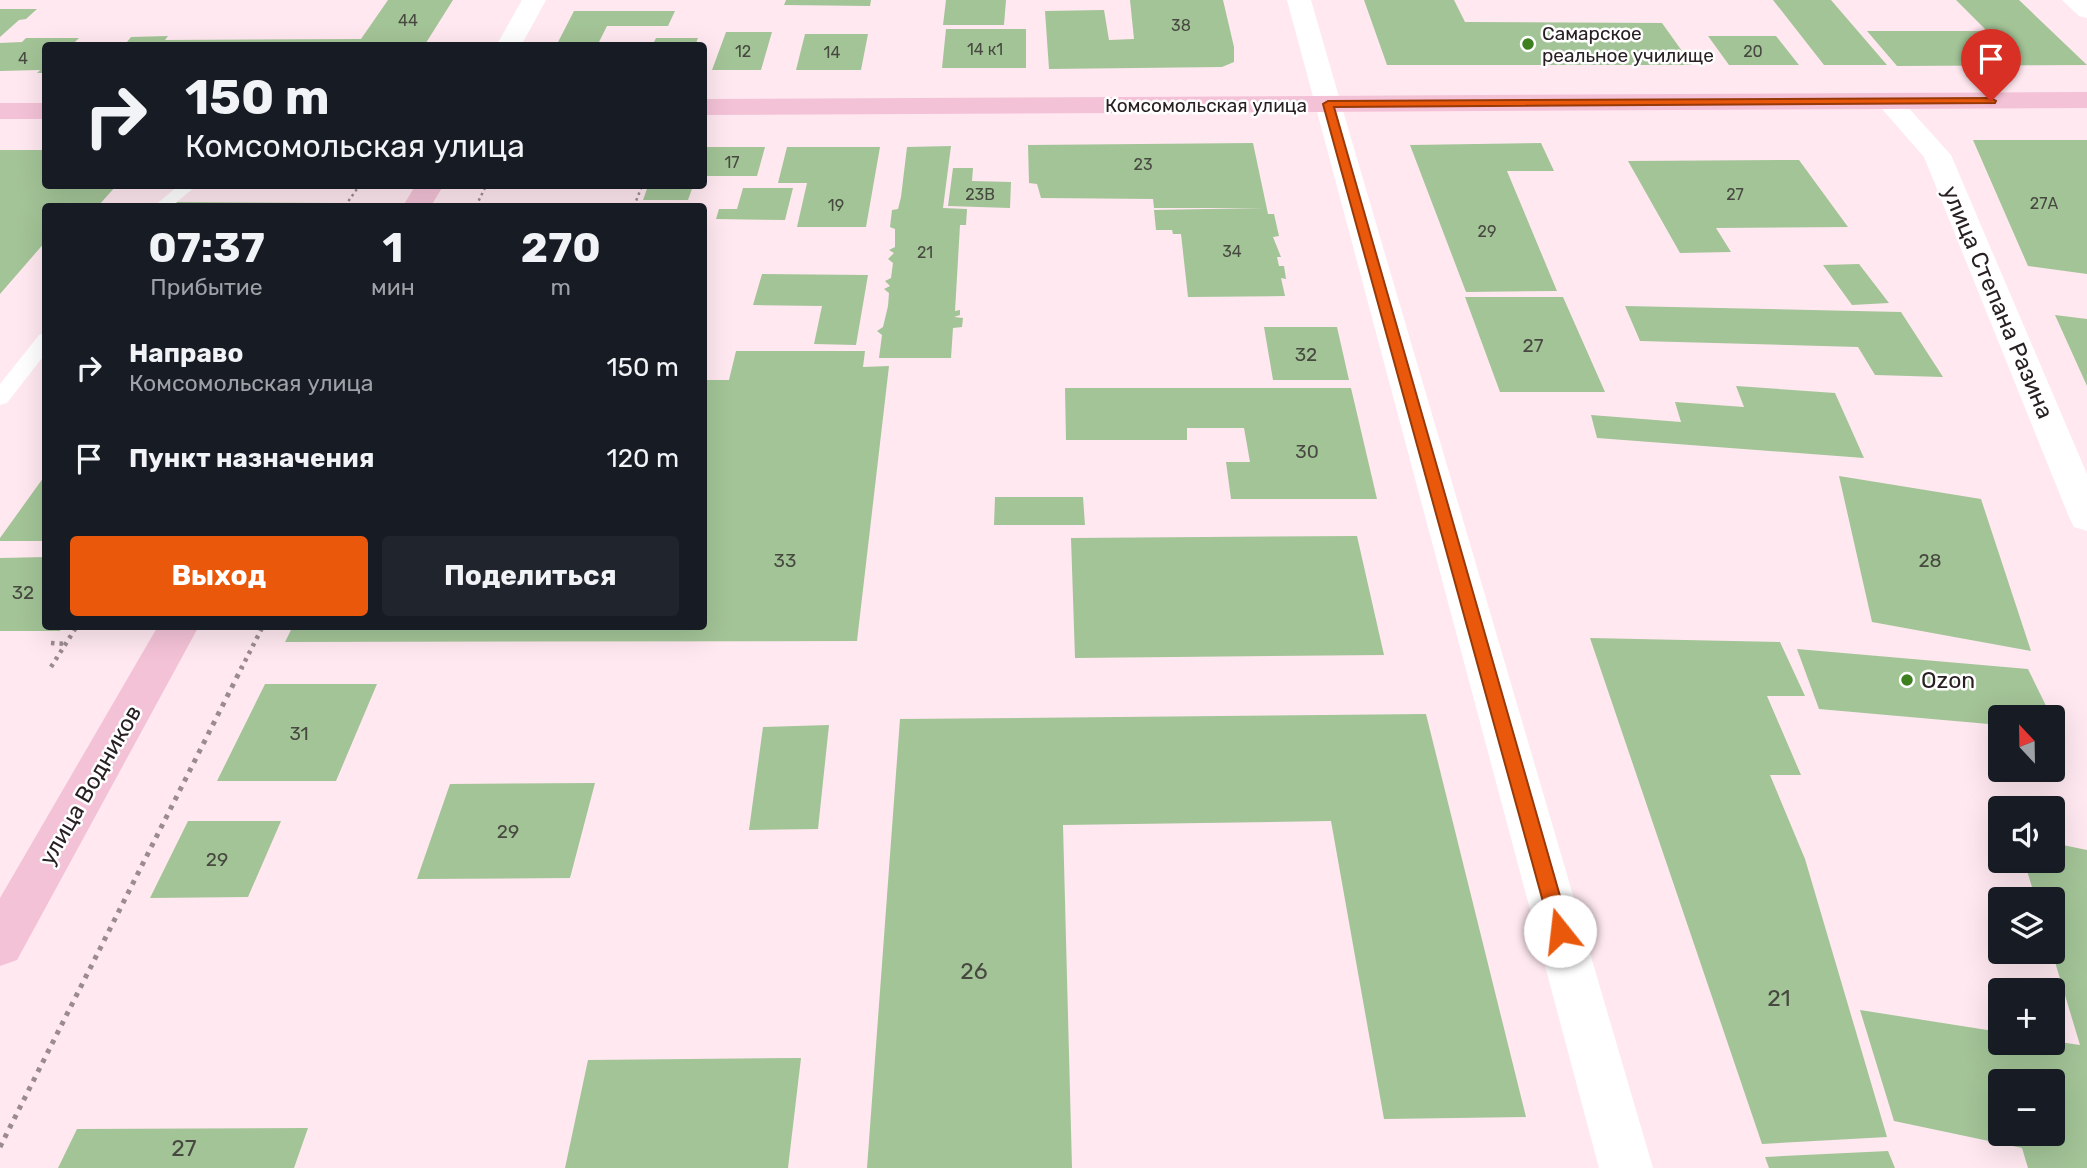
<!DOCTYPE html>
<html lang="ru">
<meta charset="utf-8">
<style>
:root{--surface:#171b24;--page:#20242c;--text:#f1f3f6;--muted:#9ea1a6;--accent:#ea580c}
body{margin:0;font-family:Rubik,sans-serif;background:var(--page);color:var(--text);height:100vh;display:flex;flex-direction:column;font-size:26px;white-space:nowrap}
*{box-sizing:border-box;margin:0}
p{font-size:23px;color:var(--muted)}
.icon{flex:none;width:38px;height:38px;fill:none;stroke:currentColor;stroke-width:2;stroke-linecap:round;stroke-linejoin:round}
.map{position:relative;flex:1;overflow:hidden}
.sheet{position:absolute;left:42px;top:203px;width:665px;height:427px;display:flex;flex-direction:column;background:var(--surface);border-radius:7px;box-shadow:0 7px 28px #0002}
.sheet>*{flex:none}
.guide{position:absolute;left:42px;top:42px;width:665px;height:147px;border-radius:7px;box-shadow:0 7px 28px #0002;background:#171b24;color:var(--text);overflow:hidden}
.needle{width:46px;rotate:338deg}
.controls{position:absolute;left:1988px;top:705px;display:grid;gap:14px}
.controls a{display:grid;place-items:center;width:77px;height:77px;border-radius:7px;background:var(--surface);box-shadow:0 7px 28px #0002;font-size:35px}
.pin{position:absolute;display:grid;place-items:center;width:60px;height:60px;color:#fff;margin:-72px -30px;border-radius:50% 50% 50% 0;rotate:-45deg;box-shadow:0 0 7px #0007}
.pin .icon{rotate:45deg}
.me{position:absolute;width:77px;margin:-38px;rotate:344deg;stroke-linejoin:round;filter:drop-shadow(0 0 5px #0008)}
.turn{display:flex;align-items:center;gap:24px;height:147px;padding:0 28px;font-size:32px}
.turn .icon{width:91px;height:91px;stroke-width:2.5}
.turn b{display:block;font-size:49px;line-height:60px}
.eta{display:flex;justify-content:space-evenly;align-items:center;height:119px;text-align:center}
.eta b{font-size:42px;font-weight:700;line-height:49px}
.primary-button{display:flex;gap:14px;margin-top:auto;padding:14px 28px}
.primary-button a{flex:1;height:80px;border-radius:7px;background:var(--accent);color:#fff;font-size:28px;font-weight:700;line-height:80px;text-align:center}
.primary-button a+a{background:var(--page);color:var(--text)}
ul{padding:0;list-style:none}
li{display:flex;align-items:center;gap:21px;height:91px;padding:0 28px}
li div{flex:1}
li b{display:block;font-size:26px}
li em{font-style:normal}
.map>svg:first-child{display:block}
.building{fill:#a3c497;fill-rule:evenodd}
.lines{fill:none;stroke-linecap:round;stroke-linejoin:round}
.path-far2{stroke:#9b8b91;stroke-width:2.5;stroke-dasharray:2.5 3.5;stroke-linecap:butt}
.path-far1{stroke:#9b8b91;stroke-width:4.5;stroke-dasharray:3.5 5;stroke-linecap:butt}
.path{stroke:#9b8b91;stroke-width:5;stroke-dasharray:4.5 6;stroke-linecap:butt}
.lane{fill:#fff;fill-rule:evenodd}
.street{fill:#fff;fill-rule:evenodd}
.secondary{fill:#fff;fill-rule:evenodd}
.primary{fill:#f4c2d7;fill-rule:evenodd}
.route{fill:#ea580c;stroke:#983908;stroke-width:2}
.poi-dot{fill:#3e7f20;stroke:#fff;stroke-width:2.5}
.labels{text-anchor:middle;stroke-width:5;stroke-linejoin:round;paint-order:stroke}
.far-number-label{font-size:16px;fill:#474940}
.far-poi-label{font-size:19px;fill:#282023;stroke:#fff;text-anchor:start}
.far-street-label{font-size:19px;fill:#282023;stroke:#fff}
.number-label{font-size:19px;fill:#474940}
.street-label{font-size:23px;fill:#282023;stroke:#fff}
.poi-label{font-size:23px;fill:#282023;stroke:#fff;text-anchor:start}
.near-number-label{font-size:23px;fill:#474940}
</style>
<div class="map">
<svg width="2087" height="1168" viewBox="0 0 2087 1168">
<rect width="100%" height="100%" fill="#ffe8f0"/>
<path class="building" d="M388,0H453L424,46H46V73H37L40,70L0,71V43L22,42L26,38H79L75,42H127L131,37L168,36L165,40L361,39Z
M786,0H871L870,6L784,5Z
M946,0H1006L1004,25H943Z
M1130,0H1223L1234,47V62L1222,67L1049,69L1045,11L1104,10L1109,40L1134,39Z
M1364,0H1454L1465,22L1662,23L1692,65H1387Z
M1773,0H1831L1887,65H1824Z
M1956,0H2019L2087,65L1897,66L1867,31H1987Z
M0,9H37L26,19L19,20L0,37Z
M574,11H675L668,26H607L597,46H556Z
M946,29H1026V68H942Z
M726,32H772L761,70H712Z
M805,34H868L861,70H796Z
M1708,36H1776L1799,65H1729Z
M656,38H698L695,46H652Z
M1973,140H2087V274L2028,266Z
M1253,143L1268,214H1274L1279,236L1273,237L1281,257H1277L1279,266H1284L1286,279L1281,278L1285,296L1188,297L1181,234H1173L1172,230H1156L1154,210L1264,208H1154L1153,199L1041,198L1037,184L1029,183L1028,145Z
M1541,143L1554,171H1507L1557,291L1466,292L1410,145Z
M951,146L943,208L967,209L966,225H960L955,311L960,310V315L954,317L963,318L962,327L953,328L951,358H879L882,335L877,331L883,327L888,306L889,293L884,289L890,286L885,281L891,278L893,263L888,259L894,253L889,250L895,247V229L890,227L892,210L898,209L901,197L907,147Z
M704,147H765L757,176H704Z
M787,147H880L866,227H797L807,183H778Z
M0,150H46V186H116L99,205L46,206V241L0,294Z
M1799,160L1848,227L1716,228L1731,252L1680,253L1628,161Z
M953,168H973L972,181L1011,182L1010,208L948,206Z
M648,186H693L688,200H643Z
M743,188H793L785,220L716,219L719,209H737Z
M177,202L337,203L335,206H173Z
M1859,264L1889,303L1852,305L1823,265Z
M762,274L868,275L856,345L814,344L822,306L753,305Z
M1465,297H1563L1605,392H1500Z
M1625,306L1901,312L1943,377L1875,375L1858,347L1640,341Z
M2055,315L2087,319V386Z
M1264,327H1337L1349,380H1273Z
M736,351H865L863,367L889,366L857,641L285,642L293,626H704V380H729Z
M1736,386L1835,393L1864,458L1597,438L1591,415L1681,422L1675,402L1744,407Z
M1065,388H1351L1377,499H1231L1226,462H1250L1244,428H1187V440H1066Z
M46,474V541H0V538Z
M1839,476L1981,499L2031,651L1872,622Z
M995,497H1083L1085,525H994Z
M1357,536L1384,655L1075,658L1071,538Z
M46,557V626H63L60,631H0V558Z
M1590,638L1780,642L1805,696H1767L1801,775H1770L1805,859L1887,1137L1762,1144Z
M1797,649L2028,669L2052,718H2000V725L1819,709Z
M265,684H377L336,781H217Z
M1426,714L1526,1117L1384,1119L1331,821L1063,825L1072,1168H867L900,719Z
M829,725L818,829L749,830L763,727Z
M595,783L570,878L417,879L450,784Z
M188,821H281L248,897L150,898Z
M2053,843L2087,850V1168H2028L2022,1148L1894,1121L1860,1010L2000,1032V1043L2053,1041L2080,1045L2052,952L2053,900H2036L2024,861H2053ZM2000,1082H2053V1134H2000Z
M801,1058L788,1168H565L588,1060Z
M308,1128L294,1168H58L77,1129Z
M1888,1151L1895,1168H1769L1765,1157Z"/>
<g class="lines">
<path class="path-far2" d="M345,206L359,186
M476,206L486,186
M634,206L642,186"/>
<path class="path-far1" d="M51,643L66,644
M51,667L77,626
M241,669L263,626"/>
<path class="path" d="M0,1147L242,667"/>
<path class="lane" d="M178,186H196L172,206H154Z
M46,333V353L7,403L0,405V384L39,335Z"/>
<path class="street" d="M2062,0H2087V18L2079,16Z
M1328,96L1337,98L1341,104L1653,1168H1599L1315,104L1319,98Z"/>
<path class="secondary" d="M522,0H546L521,46H496Z
M1287,0H1311L1341,104L1337,110H1319L1315,104Z
M1888,93L1897,95L1951,155L2087,474V531L2074,527L2069,517L1924,157L1875,101L1879,95Z"/>
<path class="primary" d="M2087,92V108L704,115V99Z
M0,103H46V119H0Z
M415,186H443L431,206H403Z
M158,626H199L17,960L0,966V898Z"/>
</g>
<path class="route" d="M1991,98L1996,101L1995,103L1334,107L1570,931L1567,938L1560,940L1553,938L1323,104L1328,101Z"/>
<g class="poi-dot">
<circle cx="1528" cy="44" r="7"/>
<circle cx="1907" cy="680" r="7"/>
</g>
<g class="labels">
<g class="far-number-label">
<text x="408" y="26">44</text>
<text x="1181" y="31">38</text>
<text x="985" y="55">14 к1</text>
<text x="743" y="57">12</text>
<text x="1753" y="57">20</text>
<text x="832" y="58">14</text>
<text x="23" y="64">4</text>
<text x="732" y="168">17</text>
<text x="1143" y="170">23</text>
<text x="980" y="200">23В</text>
<text x="1735" y="200">27</text>
<text x="2044" y="209">27А</text>
<text x="836" y="211">19</text>
<text x="1487" y="237">29</text>
<text x="1232" y="257">34</text>
<text x="925" y="258">21</text>
</g>
<g class="far-poi-label">
<text x="1542" y="40">Самарское<tspan x="1542" dy="22">реальное училище</tspan></text>
</g>
<g class="far-street-label">
<text x="1206" y="112">Комсомольская улица</text>
</g>
<g class="number-label">
<text x="1533" y="352">27</text>
<text x="1306" y="361">32</text>
<text x="1307" y="458">30</text>
<text x="785" y="567">33</text>
<text x="1930" y="567">28</text>
<text x="23" y="599">32</text>
<text x="299" y="740">31</text>
<text x="508" y="838">29</text>
<text x="217" y="866">29</text>
</g>
<g class="street-label">
<text transform="translate(1998 302) rotate(67)" y="8">улица Степана Разина</text>
<text transform="translate(90 785) rotate(-60)" y="8">улица Водников</text>
</g>
<g class="poi-label">
<text x="1921" y="688">Ozon</text>
</g>
<g class="near-number-label">
<text x="974" y="979">26</text>
<text x="1779" y="1006">21</text>
<text x="184" y="1156">27</text>
</g>
</g>
</svg>
<div class="controls">
<a><svg class="needle" viewBox="-14 -14 28 28"><path d="M0-13l5 13h-10z" fill="#e53935"/><path d="M0 13l5-13h-10z" fill="#9ea1a6"/></svg></a>
<a><svg class="icon" aria-label="sound" viewBox="0 0 24 24"><path d="M4 9h4l5-4v14l-5-4H4zM17 9q2 3 0 6"/></svg></a>
<a><svg class="icon" aria-label="layers" viewBox="0 0 24 24"><path d="M12 4l9 5-9 5-9-5zM3 14l9 5 9-5"/></svg></a>
<a>+</a>
<a>−</a>
</div>
<div class="pin" style="left:1991px;top:101px;background:#d93025"><svg class="icon" aria-label="arrive" viewBox="0 0 24 24"><path d="M6 21V4h12l-3 4 3 4H6"/></svg></div>
<svg class="me" style="left:1560px;top:931px" viewBox="-20 -20 40 40"><circle r="19" fill="#fff"/><path d="M0-13L10 11 0 6-10 11z" fill="#ea580c"/></svg>
<div class="guide">
<div class="turn"><svg class="icon" aria-label="right" viewBox="0 0 24 24"><path d="M7 20v-9h11M14 6l5 5-5 5"/></svg><div><b>150 m</b>Комсомольская улица</div></div>
</div>
<section class="sheet">
<div class="eta">
<div><b>07:37</b><p>Прибытие</p></div>
<div><b>1</b><p>мин</p></div>
<div><b>270</b><p>m</p></div>
</div>
<ul>
<li><svg class="icon" aria-label="right" viewBox="0 0 24 24"><path d="M7 20v-9h11M14 6l5 5-5 5"/></svg><div><b>Направо</b><p>Комсомольская улица</p></div><em>150 m</em></li>
<li><svg class="icon" aria-label="arrive" viewBox="0 0 24 24"><path d="M6 21V4h12l-3 4 3 4H6"/></svg><div><b>Пункт назначения</b></div><em>120 m</em></li>
</ul>
<div class="primary-button"><a>Выход</a><a>Поделиться</a></div>
</section>
</div>
